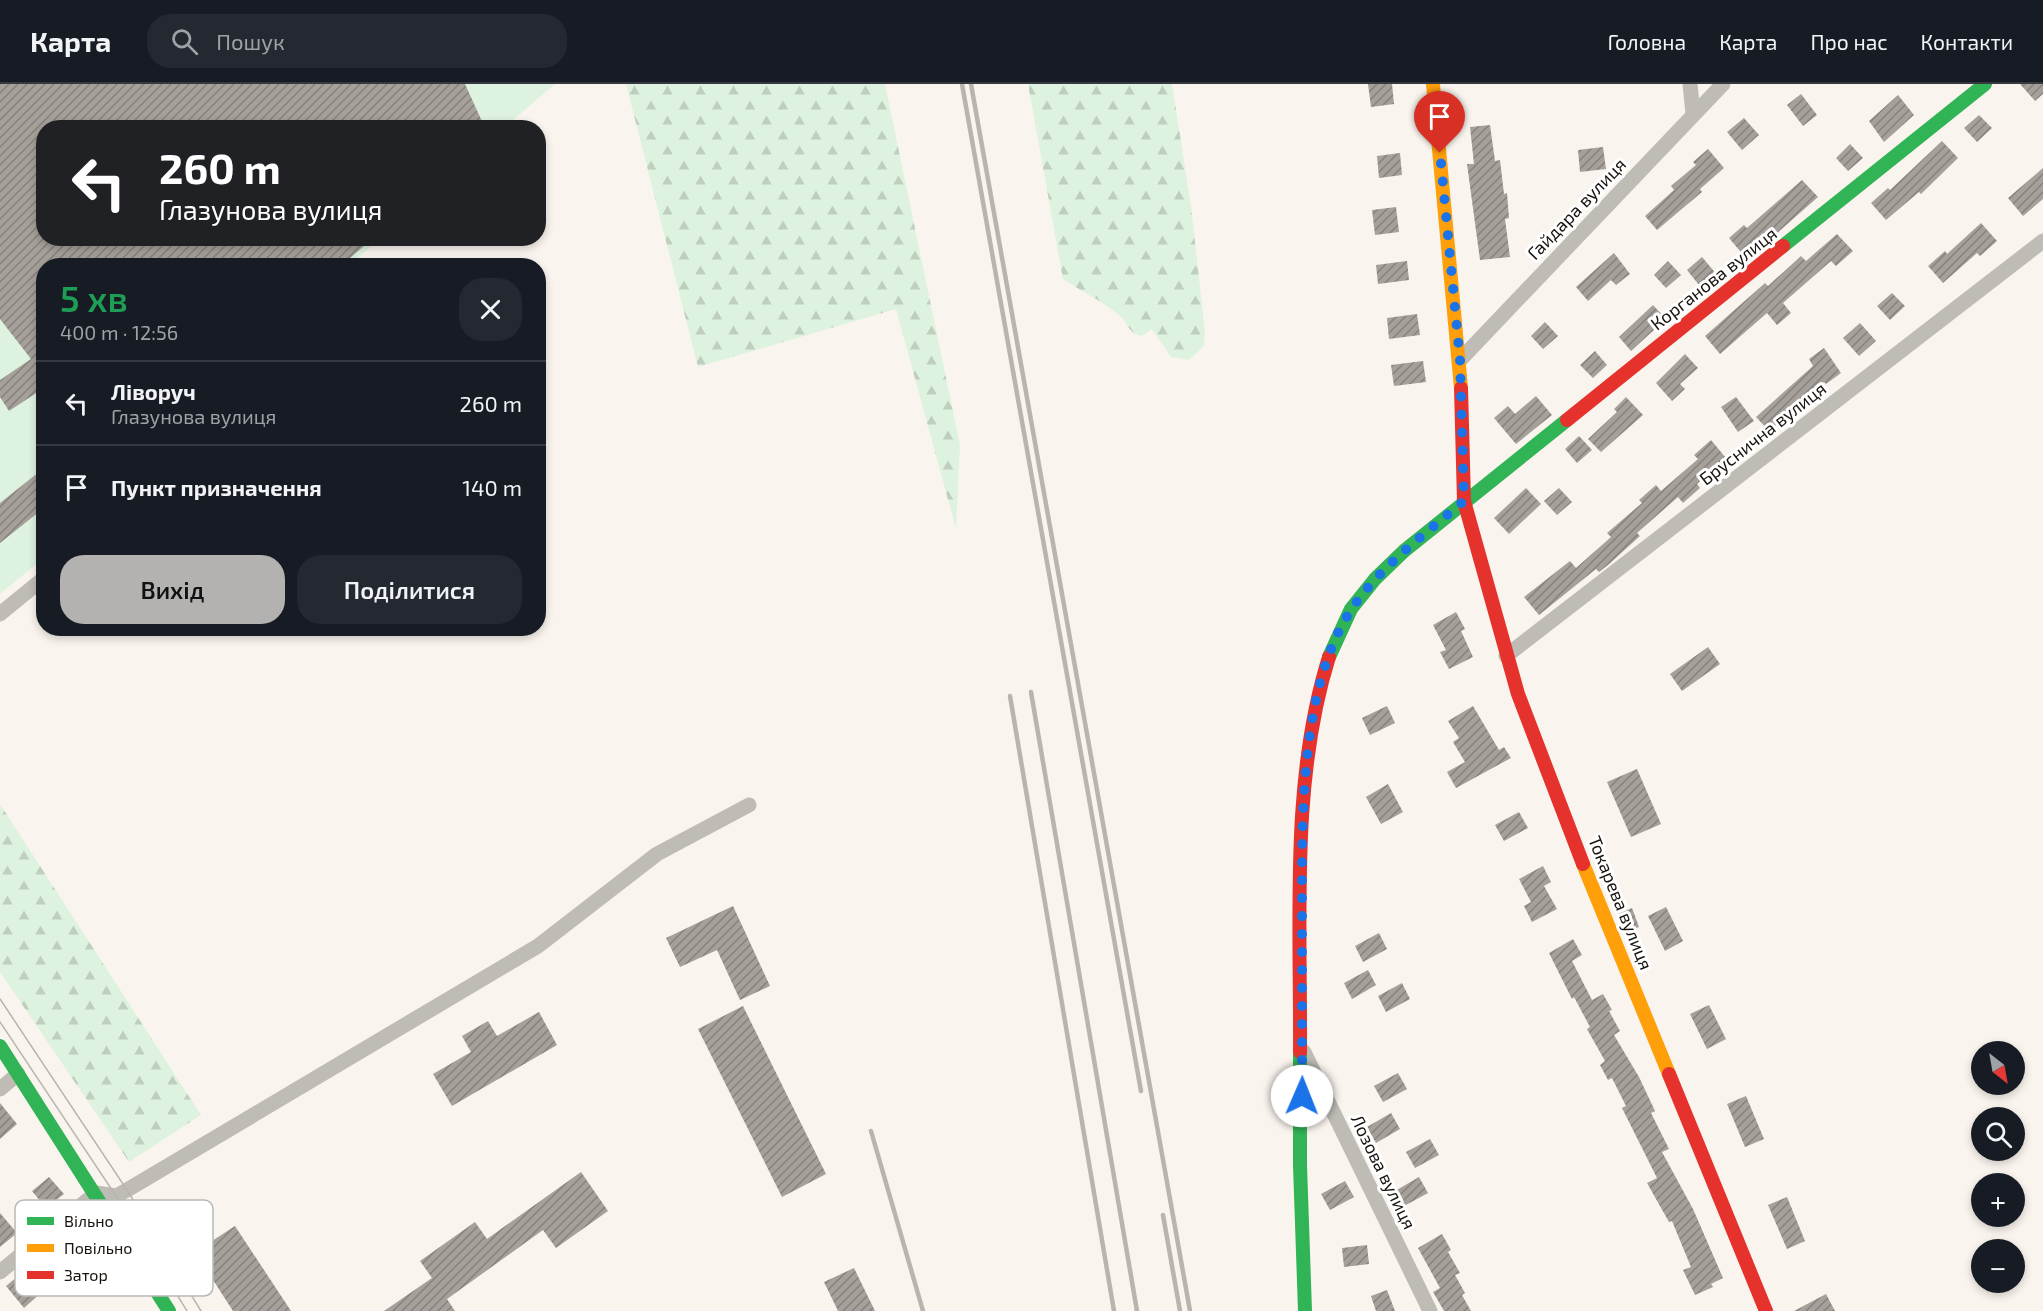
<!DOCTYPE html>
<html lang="uk">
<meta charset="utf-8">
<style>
:root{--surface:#171b24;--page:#242831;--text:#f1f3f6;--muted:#9ea1a6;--line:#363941;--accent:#b3b2b1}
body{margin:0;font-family:"Exo 2",sans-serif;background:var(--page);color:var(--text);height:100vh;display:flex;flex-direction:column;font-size:22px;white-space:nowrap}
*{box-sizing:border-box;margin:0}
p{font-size:20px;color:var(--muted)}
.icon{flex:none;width:33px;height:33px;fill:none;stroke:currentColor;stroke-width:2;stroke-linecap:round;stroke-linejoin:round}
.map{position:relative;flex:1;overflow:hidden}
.panel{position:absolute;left:36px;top:174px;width:510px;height:378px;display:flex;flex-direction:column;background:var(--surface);border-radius:24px;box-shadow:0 3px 9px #0003}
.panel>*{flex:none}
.top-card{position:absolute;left:36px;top:36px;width:510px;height:126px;border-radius:24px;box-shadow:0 3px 9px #0003;background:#202124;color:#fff;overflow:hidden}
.needle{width:39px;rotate:149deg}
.fabs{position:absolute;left:1971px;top:957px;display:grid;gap:12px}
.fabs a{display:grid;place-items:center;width:54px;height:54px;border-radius:50%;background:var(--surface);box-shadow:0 3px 9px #0003;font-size:30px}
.pin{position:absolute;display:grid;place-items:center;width:51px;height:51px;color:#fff;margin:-62px -26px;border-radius:50% 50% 50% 0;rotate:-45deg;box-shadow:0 0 6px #0007}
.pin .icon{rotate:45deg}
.me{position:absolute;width:66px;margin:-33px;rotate:1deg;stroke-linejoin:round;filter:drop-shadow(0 0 4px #0008)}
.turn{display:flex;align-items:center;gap:21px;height:126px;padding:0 24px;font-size:27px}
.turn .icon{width:78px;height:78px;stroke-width:2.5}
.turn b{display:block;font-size:42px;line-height:51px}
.round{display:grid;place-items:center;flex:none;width:63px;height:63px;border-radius:24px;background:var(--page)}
.headline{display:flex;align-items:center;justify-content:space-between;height:102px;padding:0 24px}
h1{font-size:36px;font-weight:600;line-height:45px;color:#1e9e55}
.cta{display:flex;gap:12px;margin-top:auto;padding:12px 24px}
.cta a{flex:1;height:69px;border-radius:24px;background:var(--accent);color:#111;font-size:24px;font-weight:600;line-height:69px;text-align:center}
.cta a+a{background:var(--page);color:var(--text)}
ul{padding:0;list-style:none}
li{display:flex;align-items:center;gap:18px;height:84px;padding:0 24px;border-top:2px solid var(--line)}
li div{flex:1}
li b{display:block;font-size:22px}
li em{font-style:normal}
header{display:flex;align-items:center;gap:36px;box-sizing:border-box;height:84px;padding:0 30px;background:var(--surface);border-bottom:2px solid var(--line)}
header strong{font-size:28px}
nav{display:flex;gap:33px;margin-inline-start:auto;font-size:21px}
.search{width:420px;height:54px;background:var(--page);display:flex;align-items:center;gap:15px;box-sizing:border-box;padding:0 21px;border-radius:24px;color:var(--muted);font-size:22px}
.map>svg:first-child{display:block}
.forest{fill:url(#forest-firs)}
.green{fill:#def3df}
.building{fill:url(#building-hatch)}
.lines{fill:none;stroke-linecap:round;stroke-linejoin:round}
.street{stroke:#bebcb5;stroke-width:15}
.fast{stroke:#30b455;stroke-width:14}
.slow{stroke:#ff9f0a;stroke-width:14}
.jam{stroke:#e5322d;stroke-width:14}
.tram{stroke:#b9b4ae;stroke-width:1.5}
.rail{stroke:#b9b4ae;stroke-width:4.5}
.route{stroke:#1a73e8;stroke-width:10;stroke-dasharray:0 18}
.labels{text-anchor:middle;stroke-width:6;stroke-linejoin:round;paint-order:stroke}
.street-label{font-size:18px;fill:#19130e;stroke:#fff}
.key{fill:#fff;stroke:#bab8b7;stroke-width:1.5}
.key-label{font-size:16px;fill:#19130e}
</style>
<header>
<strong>Карта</strong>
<div class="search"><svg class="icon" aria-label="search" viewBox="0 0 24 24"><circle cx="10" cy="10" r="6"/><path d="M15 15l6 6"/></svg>Пошук</div>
<nav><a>Головна</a><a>Карта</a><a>Про нас</a><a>Контакти</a></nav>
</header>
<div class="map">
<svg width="2043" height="1227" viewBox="0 0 2043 1227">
<defs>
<pattern id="forest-firs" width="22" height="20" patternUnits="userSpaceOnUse" patternTransform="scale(1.5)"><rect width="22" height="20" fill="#def3df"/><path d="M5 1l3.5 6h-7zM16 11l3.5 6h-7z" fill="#becfbe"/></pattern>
<pattern id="building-hatch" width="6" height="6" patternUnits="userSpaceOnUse" patternTransform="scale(1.5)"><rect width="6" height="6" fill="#a6a09a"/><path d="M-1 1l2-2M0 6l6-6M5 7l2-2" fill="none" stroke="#86817c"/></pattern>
</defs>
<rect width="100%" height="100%" fill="#faf4ee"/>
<path class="forest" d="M626,0H885L960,361L956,445L896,225L698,283Z
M1028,0H1172L1191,122L1205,248L1204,262L1189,276L1171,273L1152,245L1142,252C1128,250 1128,238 1119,231C1102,217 1081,207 1063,195Z
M0,720L201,1031L129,1078L0,888Z"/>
<path class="green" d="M0,0H555L505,43L44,44V154L380,155L349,181L44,182L43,475L0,510Z"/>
<path class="building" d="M0,0H465L485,44H44V154H373L341,182H44V304L9,327L0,313V296L31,275L0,235Z
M1368,0H1392L1394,20L1371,23Z
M2020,0H2043V10L2035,17Z
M1801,10L1817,31L1803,42L1787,21Z
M1898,11L1914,31L1884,58L1869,37Z
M1979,31L1992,44L1977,58L1964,44Z
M1744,34L1759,51L1742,66L1727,48Z
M1490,41L1495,77L1500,76L1504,110L1507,109L1509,134L1505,135L1510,173L1480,176L1467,80H1474L1470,43Z
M1942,57L1958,74L1921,110L1919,108L1886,136L1871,119L1888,104L1890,106Z
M1850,60L1863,74L1848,87L1836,74Z
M1603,63L1606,85L1580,88L1578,66Z
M1708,65L1724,84L1700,105L1702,108L1657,146L1645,132L1674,106L1671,102L1696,81L1693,78Z
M1400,69L1402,91L1379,94L1377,72Z
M2043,84V115L2023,132L2008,114Z
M1802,96L1818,113L1767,158L1765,156L1745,173L1729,154L1744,141L1747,144Z
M1396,123L1399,148L1375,151L1372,126Z
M1981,139L1997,157L1980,172L1977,169L1943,199L1928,182L1945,167L1947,170Z
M1837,150L1853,167L1836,182L1831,177L1783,219L1791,229L1777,241L1767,229L1720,270L1705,252L1765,199L1768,202L1801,172L1806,177Z
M1614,169L1630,190L1616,201L1611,196L1588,217L1576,203Z
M1702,173L1718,192L1703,206L1687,186Z
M1407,177L1409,196L1378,200L1376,181Z
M1668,177L1681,191L1666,204L1654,191Z
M1892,209L1905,222L1890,236L1877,222Z
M1653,221L1666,235L1631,267L1619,253Z
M1417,230L1420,251L1389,255L1387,234Z
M1545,238L1558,252L1543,265L1531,252Z
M1860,239L1876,257L1859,272L1843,254Z
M1824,264L1841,289L1826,300L1824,298L1769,347L1756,333L1813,282L1809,275Z
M1595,267L1607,281L1593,294L1580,281Z
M1685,270L1698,284L1680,300L1685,305L1672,317L1656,299Z
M1423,277L1426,298L1394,302L1391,281Z
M1536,312L1552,331L1516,360L1494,334L1508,322L1515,330Z
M1626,313L1643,331L1601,368L1588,355L1617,328L1614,325Z
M1736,313L1754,337L1738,348L1721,323Z
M1579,352L1592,366L1577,379L1565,365Z
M1711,356L1726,374L1697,400L1700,404L1683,419L1678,413L1637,449L1640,452L1608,481L1599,488L1596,485L1539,531L1524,513L1570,477L1576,484L1611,453L1607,449L1642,419L1639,416L1656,401L1661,407L1698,375L1694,371Z
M44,384V424L0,459V419Z
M1526,404L1541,420L1509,450L1494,434Z
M1559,404L1572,418L1557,431L1544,417Z
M1456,528L1465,545L1461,547L1473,573L1449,585L1440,568L1446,566L1433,541Z
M1708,563L1720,580L1682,607L1670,590Z
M1387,622L1395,639L1370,651L1362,634Z
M1473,622L1499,666L1504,663L1511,674L1456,704L1447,688L1465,678L1453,658L1459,654L1448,637Z
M1637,685L1661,740L1631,753L1607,698Z
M1388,700L1403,728L1381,740L1366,713Z
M1519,728L1528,744L1504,757L1495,741Z
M1543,782L1551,798L1544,802L1557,825L1532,838L1524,822L1531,818L1519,795Z
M733,822L770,902L740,916L717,866L680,883L666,854Z
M1666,823L1683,857L1665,867L1648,832Z
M1632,824L1639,843L1626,848L1618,830Z
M1379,849L1387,865L1363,878L1355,862Z
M1573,855L1582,871L1572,877L1592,916L1603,910L1612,926L1609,927L1620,947L1614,951L1639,993L1655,1027L1651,1029L1669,1065L1662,1068L1693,1125L1723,1194L1711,1200L1713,1203L1695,1211L1683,1186L1691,1183L1672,1137L1669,1138L1647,1099L1657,1094L1622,1024L1626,1022L1612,994L1608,996L1600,981L1605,977L1587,945L1590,943L1574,913L1572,915L1549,869Z
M1368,886L1376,901L1352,915L1344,899Z
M1402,899L1410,915L1386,928L1378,912Z
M1709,921L1726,955L1707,965L1690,930Z
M743,922L826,1090L782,1113L698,945Z
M539,928L557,961L452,1022L433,990L471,968L462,952L488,937L497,952Z
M1398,989L1407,1005L1383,1018L1374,1002Z
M1746,1012L1764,1055L1745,1063L1727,1020Z
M0,1019L17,1040L0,1055Z
M1391,1029L1400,1045L1376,1059L1367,1043Z
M1430,1055L1439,1071L1415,1084L1406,1068Z
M581,1088L608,1127L556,1164L543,1146L447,1215L455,1227H384L432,1194L420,1177L475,1138L487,1155Z
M49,1093L64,1110L46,1124L32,1107Z
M1419,1093L1428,1109L1404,1122L1395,1107Z
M1345,1097L1354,1113L1330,1126L1321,1110Z
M1787,1113L1805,1157L1787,1165L1768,1121Z
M0,1129L17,1149L0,1163Z
M235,1142L291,1227H233L195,1168Z
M1442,1150L1451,1166L1448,1168L1460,1189L1455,1191L1465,1209L1462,1211L1471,1227H1444L1433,1208L1440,1204L1418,1164Z
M1367,1161L1369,1180L1344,1183L1342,1164Z
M45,1170L62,1190L24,1224L6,1202Z
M854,1184L875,1227H838L824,1198Z
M1387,1206L1395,1227H1376L1371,1212Z
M1826,1210L1835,1227H1794Z"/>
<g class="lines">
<path class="street" d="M1690,0L1693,30
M1460,276L1723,0
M0,530L44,494
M1506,572L2043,157
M1304,968L1430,1227
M0,1005L18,990
M0,1188L96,1109L116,1112L127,1106L538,862L657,770L749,721"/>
<path class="fast" d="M1783,162L1985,0
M1329,573L1351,525L1375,495L1404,467L1567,336
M0,962L169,1227
M1300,968V1081L1305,1227"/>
<path class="slow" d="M1433,0L1461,304
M1583,780L1669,990"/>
<path class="jam" d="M1461,304L1464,417L1518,610L1583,780
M1567,336L1783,162
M1300,968C1301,840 1290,697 1329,573
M1669,990L1766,1227"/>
<path class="tram" d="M0,915L127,1106L201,1227
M0,938L116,1112L187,1227"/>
<path class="rail" d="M962,0L1141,1007
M971,0L1190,1227
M1031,608L1137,1227
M1010,612L1114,1227
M871,1047L923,1227
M1163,1131L1180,1227"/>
</g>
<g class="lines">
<path class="route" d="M1302,1012C1302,954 1302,896 1302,838C1302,745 1298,603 1353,523C1382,481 1425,450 1464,417L1460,276L1440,69"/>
</g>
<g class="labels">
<g class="street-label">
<text transform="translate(1577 125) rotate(-46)" y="6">Гайдара вулиця</text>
<text transform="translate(1714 195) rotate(-38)" y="6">Корганова вулиця</text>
<text transform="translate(1763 350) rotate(-38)" y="6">Бруснична вулиця</text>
<text transform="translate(1620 819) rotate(68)" y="6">Токарева вулиця</text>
<text transform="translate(1383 1088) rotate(64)" y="6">Лозова вулиця</text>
</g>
</g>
<rect x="15" y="1116" width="198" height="96" rx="9" class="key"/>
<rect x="27" y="1133" width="27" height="8" fill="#30b455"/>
<rect x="27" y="1160" width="27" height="8" fill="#ff9f0a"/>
<rect x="27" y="1187" width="27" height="8" fill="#e5322d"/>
<g class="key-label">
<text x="64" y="1143">Вільно</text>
<text x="64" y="1170">Повільно</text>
<text x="64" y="1197">Затор</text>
</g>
</svg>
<div class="fabs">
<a><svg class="needle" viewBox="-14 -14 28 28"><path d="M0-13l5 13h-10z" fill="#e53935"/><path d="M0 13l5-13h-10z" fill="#9ea1a6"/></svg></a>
<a><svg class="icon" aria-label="search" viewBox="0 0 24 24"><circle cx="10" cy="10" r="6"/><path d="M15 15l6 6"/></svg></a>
<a>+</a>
<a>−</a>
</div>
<div class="pin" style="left:1440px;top:69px;background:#d93025"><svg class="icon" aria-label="arrive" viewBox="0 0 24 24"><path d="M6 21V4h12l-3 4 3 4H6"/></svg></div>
<svg class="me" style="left:1302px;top:1012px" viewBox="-20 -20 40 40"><circle r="19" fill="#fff"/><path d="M0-13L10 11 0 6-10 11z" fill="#1a73e8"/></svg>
<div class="top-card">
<div class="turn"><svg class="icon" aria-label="left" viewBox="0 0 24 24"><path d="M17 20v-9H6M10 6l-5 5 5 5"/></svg><div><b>260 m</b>Глазунова вулиця</div></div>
</div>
<section class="panel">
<div class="headline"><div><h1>5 хв</h1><p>400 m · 12:56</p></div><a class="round"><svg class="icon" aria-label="close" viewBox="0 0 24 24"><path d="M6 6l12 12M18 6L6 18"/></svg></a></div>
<ul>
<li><svg class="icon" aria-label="left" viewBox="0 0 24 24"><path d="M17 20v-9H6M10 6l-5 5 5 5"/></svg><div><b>Ліворуч</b><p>Глазунова вулиця</p></div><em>260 m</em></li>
<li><svg class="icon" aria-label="arrive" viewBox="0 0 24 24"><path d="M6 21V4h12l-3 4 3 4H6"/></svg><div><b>Пункт призначення</b></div><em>140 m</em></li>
</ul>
<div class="cta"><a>Вихід</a><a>Поділитися</a></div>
</section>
</div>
